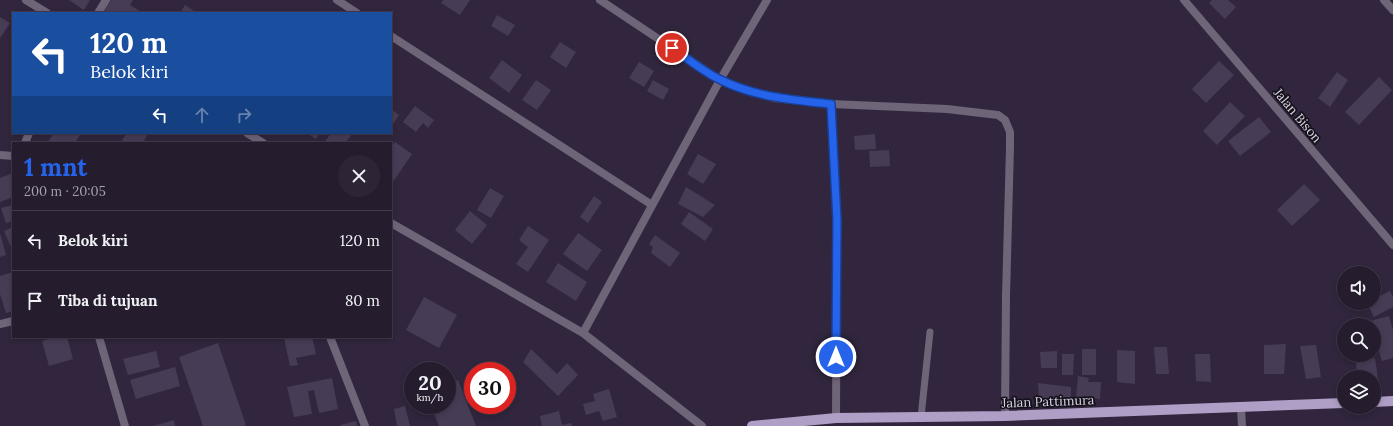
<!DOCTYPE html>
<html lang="id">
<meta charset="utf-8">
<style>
:root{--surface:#251c2e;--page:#2d2536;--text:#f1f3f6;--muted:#a3a1aa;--line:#423a4a;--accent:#2563eb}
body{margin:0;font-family:Lora,serif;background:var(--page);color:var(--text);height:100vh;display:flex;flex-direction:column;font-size:15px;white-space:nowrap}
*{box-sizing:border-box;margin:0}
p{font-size:13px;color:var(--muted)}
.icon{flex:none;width:22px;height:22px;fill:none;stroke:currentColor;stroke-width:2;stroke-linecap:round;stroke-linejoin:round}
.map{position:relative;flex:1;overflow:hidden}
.sheet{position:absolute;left:12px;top:142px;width:380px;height:196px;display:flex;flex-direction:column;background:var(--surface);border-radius:0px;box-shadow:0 2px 6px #0003,0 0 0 1px var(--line)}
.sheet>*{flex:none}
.banner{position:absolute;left:12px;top:12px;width:380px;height:122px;border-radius:0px;box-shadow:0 2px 6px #0003,0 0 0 1px var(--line);background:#1a4fa0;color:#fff;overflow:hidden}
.controls{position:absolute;left:1337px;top:266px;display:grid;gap:8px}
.controls a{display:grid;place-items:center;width:44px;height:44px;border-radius:50%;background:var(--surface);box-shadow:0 2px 6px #0003,0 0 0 1px var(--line);font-size:20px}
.speed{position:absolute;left:404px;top:362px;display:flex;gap:8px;font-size:20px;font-weight:700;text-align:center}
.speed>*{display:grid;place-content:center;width:52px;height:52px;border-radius:50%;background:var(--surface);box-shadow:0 2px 6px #0003,0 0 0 1px var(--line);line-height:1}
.speed small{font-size:10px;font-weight:400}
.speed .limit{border:6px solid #d22;background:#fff;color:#111}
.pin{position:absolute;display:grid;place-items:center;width:34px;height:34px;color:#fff;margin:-17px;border:2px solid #fff;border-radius:50%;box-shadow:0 1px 4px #0007}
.me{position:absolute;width:44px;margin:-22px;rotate:0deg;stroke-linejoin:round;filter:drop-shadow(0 0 3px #0008)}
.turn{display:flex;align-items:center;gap:14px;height:84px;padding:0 12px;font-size:18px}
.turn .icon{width:52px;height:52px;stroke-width:2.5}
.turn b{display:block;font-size:28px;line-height:34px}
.lanes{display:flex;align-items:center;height:38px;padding:0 12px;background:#0003;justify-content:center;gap:20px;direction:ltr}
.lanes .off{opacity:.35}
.round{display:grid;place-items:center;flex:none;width:42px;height:42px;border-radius:21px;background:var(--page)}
.summary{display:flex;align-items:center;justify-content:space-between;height:68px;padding:0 12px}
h1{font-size:24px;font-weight:700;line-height:30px;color:var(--accent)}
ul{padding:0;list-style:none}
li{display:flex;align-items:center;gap:12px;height:60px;padding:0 12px;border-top:1px solid var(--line)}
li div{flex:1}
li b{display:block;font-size:15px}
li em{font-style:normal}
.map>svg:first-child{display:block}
.building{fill:#473c55}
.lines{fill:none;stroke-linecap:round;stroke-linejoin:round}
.lane{stroke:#6e6578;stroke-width:7}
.street{stroke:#6e6578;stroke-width:8}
.primary{stroke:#af9ec5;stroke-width:10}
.route-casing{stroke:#184099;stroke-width:10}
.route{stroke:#2563eb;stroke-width:7}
.labels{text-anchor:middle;stroke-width:3.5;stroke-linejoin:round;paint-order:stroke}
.street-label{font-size:13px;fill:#dad4e3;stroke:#16121c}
</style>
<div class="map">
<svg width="1393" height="426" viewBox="0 0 1393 426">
<rect width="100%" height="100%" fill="#31263d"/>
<path class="building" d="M69,0H90L84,10Z
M111,0H133L130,5L140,11L139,13H103Z
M443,0H470L460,15L441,3Z
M1212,0H1228L1236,7L1225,19L1209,3Z
M185,5L197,13H180Z
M497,15L515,25L508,36L491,26Z
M0,17L10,23L0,38Z
M560,42L576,52L566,68L550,57Z
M502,60L522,75L509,93L489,78Z
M1219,61L1234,75L1206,103L1192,89Z
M639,62L654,71L644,87L629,78Z
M1337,72L1348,80L1330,107L1318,98Z
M1379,77L1392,90L1359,125L1345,112Z
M536,80L551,90L537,110L522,100Z
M653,80L669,89L663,100L647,91Z
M1230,102L1245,116L1217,145L1203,131Z
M415,106L434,120L428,128L423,123L416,132L403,122Z
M391,109L399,115L391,127Z
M1259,117L1271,132L1240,156L1228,141Z
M54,133H78L80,135L75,143H47Z
M127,133H149L144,140L148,143H126L122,140Z
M307,133H320L316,139Z
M331,133H353L345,143H324Z
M875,134L876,149L855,150L854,136Z
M395,142L412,154L393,182L391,181V148Z
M889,150L890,166L870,167L869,151Z
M698,154L716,164L703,184L687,174Z
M13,173V197L0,202V178Z
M1304,184L1320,200L1292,226L1277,210Z
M686,187L715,205L703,217L678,204Z
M490,188L504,196L491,218L477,210Z
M594,196L602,202L588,223L580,217Z
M13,205V221L6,223L1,208Z
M470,211L487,225L472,244L455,230Z
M689,212L713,229L705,241L681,224Z
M528,226L549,240L528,272L516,264L528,247L519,240Z
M13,227V252L4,231Z
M0,233L6,255L0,257Z
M578,233L602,250L587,271L563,254Z
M655,235L680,253L670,267L651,253L653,247L649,244Z
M558,263L587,282L576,301L546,282Z
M13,272V311L6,313L0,294V276Z
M1390,291L1393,297V307L1374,317L1367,303H1374V299Z
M424,297L457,315L439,348L406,330Z
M1389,316L1393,330V358L1382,361L1374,335V325H1364L1363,323Z
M56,337H67L73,359L49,366L42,341Z
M288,337H312L316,354L296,358L298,365L290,366L284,338Z
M218,343L246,425L244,426H203L179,357Z
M1286,344L1284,374H1264V345Z
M1316,345L1321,377L1306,379L1300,346Z
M1154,347H1167L1169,374H1156Z
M531,349L557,374L567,363L578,375L558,396L523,362Z
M1082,349H1096V375H1082Z
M1117,350L1135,351V384L1117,382Z
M156,351L160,367L128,375L123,359Z
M1057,351V368H1041L1040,352Z
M1062,354H1074L1073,375H1062Z
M1195,354H1210L1211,382L1196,381Z
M1375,358L1378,379H1374V377H1357L1356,360Z
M175,367L180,386L136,399L130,380Z
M1078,376L1089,378L1088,382H1101L1100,399L1076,397Z
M332,378L338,409L319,413L314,390L308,391L312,414L294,417L287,387Z
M458,380L476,426H439L431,405H447V384Z
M1038,383L1071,387V404L1039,398Z
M609,389L617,417L603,421L599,411L586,415L583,404L595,401L593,394Z
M405,406L410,426H397L394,409Z
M559,411L562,425L571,423L572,426H542L540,416Z
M174,420L175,426H153Z
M356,421L357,426H340V425Z"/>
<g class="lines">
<path class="lane" d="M921,417L930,332"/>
<path class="street" d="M26,0L47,13
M337,0L357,13
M767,0L720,80L749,91L774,98L831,104L947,109L998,115L1005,120L1010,132V147L1006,296L1005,416
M1184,0L1393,245
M1384,0L1393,10
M98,13L106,0
M391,36L652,205
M831,104L837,220L836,418
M247,133L263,143
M25,143L29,133
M0,155L13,156
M391,223L583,333L702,426
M0,324L13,321
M583,333L720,80L600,0
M99,337L125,426
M330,337L365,426
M1241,408L1242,426"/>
<path class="primary" d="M1374,402L1393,401
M752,426L836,418L1005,416L1344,403"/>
</g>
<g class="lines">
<g class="route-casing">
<path id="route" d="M672,48C687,58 705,73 721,80C755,97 793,100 831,104L837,220L836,357"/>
</g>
<use href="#route" class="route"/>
</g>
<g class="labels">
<g class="street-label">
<text transform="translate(1298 115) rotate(50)" y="5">Jalan Bison</text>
<text transform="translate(1048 401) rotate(-2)" y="5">Jalan Pattimura</text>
</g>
</g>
</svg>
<div class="controls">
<a><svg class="icon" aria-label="sound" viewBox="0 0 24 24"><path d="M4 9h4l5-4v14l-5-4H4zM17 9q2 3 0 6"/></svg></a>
<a><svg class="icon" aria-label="search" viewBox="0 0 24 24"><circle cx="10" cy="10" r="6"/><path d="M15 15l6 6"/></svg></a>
<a><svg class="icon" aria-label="layers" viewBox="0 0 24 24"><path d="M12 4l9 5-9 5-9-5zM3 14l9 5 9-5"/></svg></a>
</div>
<div class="speed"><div>20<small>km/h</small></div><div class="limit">30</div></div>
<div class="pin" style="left:672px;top:48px;background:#d93025"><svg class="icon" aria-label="arrive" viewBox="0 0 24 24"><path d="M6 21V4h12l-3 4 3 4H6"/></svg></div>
<svg class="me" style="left:836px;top:357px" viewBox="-20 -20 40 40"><circle r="17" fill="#2563eb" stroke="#fff" stroke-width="3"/><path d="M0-11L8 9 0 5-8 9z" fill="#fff"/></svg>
<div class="banner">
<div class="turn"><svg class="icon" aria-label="left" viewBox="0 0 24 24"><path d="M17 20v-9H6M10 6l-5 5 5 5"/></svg><div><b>120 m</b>Belok kiri</div></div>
<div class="lanes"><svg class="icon" aria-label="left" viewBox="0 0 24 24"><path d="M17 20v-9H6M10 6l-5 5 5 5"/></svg><svg class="icon off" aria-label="ahead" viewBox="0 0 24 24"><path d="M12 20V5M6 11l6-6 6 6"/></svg><svg class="icon off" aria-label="right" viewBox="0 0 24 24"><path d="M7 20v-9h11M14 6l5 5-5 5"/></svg></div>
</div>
<section class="sheet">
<div class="summary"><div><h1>1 mnt</h1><p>200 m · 20:05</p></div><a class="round"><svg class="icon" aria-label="close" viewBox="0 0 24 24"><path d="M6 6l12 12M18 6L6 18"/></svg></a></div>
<ul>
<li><svg class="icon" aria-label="left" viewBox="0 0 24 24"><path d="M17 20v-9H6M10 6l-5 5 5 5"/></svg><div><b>Belok kiri</b></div><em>120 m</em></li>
<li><svg class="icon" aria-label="arrive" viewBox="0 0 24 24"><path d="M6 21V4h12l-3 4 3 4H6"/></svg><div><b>Tiba di tujuan</b></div><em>80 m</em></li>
</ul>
</section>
</div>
